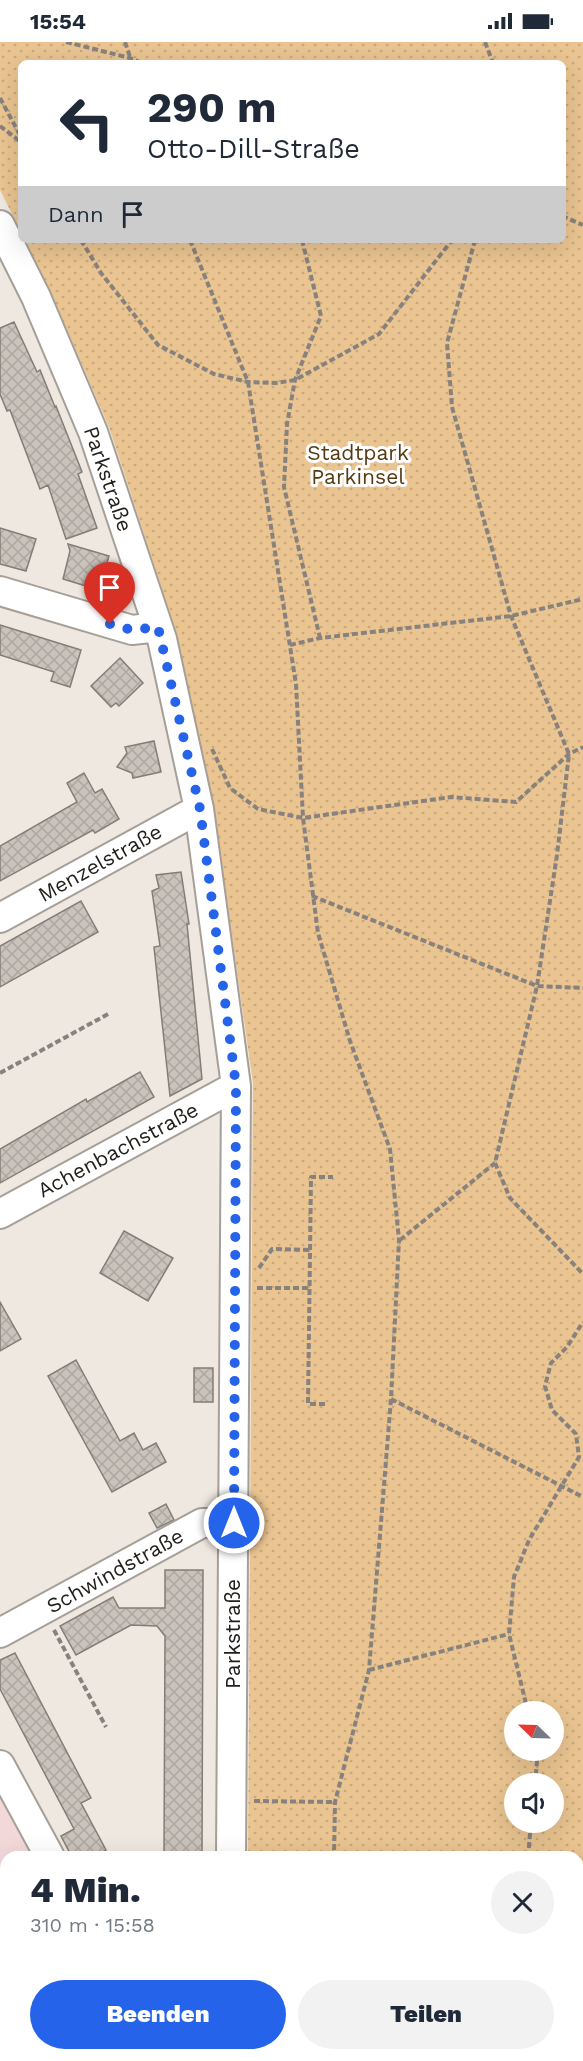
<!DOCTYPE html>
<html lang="de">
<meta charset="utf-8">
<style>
:root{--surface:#fff;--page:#f2f2f3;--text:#1f2937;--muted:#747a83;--accent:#2563eb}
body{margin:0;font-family:"Work Sans",sans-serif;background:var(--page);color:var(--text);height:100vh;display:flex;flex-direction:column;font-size:22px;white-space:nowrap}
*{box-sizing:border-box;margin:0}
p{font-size:20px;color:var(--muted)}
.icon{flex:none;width:33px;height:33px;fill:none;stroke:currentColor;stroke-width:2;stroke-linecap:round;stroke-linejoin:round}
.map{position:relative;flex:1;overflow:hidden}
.sheet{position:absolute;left:0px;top:1809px;width:584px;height:210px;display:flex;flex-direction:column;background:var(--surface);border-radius:18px 18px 0 0;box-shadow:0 6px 24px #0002}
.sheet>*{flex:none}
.hud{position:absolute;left:18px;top:18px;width:548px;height:183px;border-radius:9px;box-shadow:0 6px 24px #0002;background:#fff;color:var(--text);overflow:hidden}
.needle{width:39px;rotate:293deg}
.fabs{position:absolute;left:504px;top:1659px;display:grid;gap:12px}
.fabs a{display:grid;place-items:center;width:60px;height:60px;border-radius:50%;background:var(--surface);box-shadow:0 6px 24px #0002;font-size:30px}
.pin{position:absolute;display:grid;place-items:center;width:51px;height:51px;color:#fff;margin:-62px -26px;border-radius:50% 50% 50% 0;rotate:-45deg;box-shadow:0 0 6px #0007}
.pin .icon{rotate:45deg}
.me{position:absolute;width:66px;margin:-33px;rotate:0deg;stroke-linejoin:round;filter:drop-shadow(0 0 4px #0008)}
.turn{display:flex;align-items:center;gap:21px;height:126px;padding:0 30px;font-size:27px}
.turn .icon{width:78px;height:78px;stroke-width:2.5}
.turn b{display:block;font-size:42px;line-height:51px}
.then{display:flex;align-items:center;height:57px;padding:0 30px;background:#0003;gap:12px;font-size:22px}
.round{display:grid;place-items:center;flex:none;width:63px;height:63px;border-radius:32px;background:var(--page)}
.overview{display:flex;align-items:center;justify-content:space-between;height:102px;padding:0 30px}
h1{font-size:36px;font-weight:800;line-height:45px}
.button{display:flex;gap:12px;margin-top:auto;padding:12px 30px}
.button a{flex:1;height:69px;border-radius:36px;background:var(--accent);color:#fff;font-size:24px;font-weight:800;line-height:69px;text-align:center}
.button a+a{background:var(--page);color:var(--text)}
.status{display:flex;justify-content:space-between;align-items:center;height:42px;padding:0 30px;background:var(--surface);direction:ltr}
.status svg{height:16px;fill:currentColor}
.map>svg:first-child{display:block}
.commercial{fill:#f3d8da}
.grass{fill:url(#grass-dots);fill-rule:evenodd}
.building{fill:url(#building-cross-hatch);stroke:#827d76;stroke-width:1.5}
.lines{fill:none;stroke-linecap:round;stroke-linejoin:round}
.minor-casing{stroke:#a59f97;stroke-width:32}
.path{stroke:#87827d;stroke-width:4;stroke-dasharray:6 3;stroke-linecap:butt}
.minor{stroke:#fff;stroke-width:28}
.route{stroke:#2563eb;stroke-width:10;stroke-dasharray:0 18}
.labels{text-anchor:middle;stroke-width:6;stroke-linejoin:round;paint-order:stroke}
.park-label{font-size:21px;fill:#563b12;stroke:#fff}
.street-label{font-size:21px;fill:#211f1c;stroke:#fff}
</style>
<div class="status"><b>15:54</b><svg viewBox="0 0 49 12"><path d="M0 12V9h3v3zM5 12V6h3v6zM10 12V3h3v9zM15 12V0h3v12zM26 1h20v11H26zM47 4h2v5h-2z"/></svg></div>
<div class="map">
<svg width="583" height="2019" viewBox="0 0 583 2019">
<defs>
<pattern id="grass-dots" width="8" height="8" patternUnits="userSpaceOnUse" patternTransform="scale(1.5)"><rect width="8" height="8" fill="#eac491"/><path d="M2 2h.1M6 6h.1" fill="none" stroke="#c8a87c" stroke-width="1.8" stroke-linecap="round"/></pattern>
<pattern id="building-cross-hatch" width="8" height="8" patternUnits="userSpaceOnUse" patternTransform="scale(1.5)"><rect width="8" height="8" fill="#c9c3bb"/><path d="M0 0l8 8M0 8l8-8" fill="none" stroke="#aca7a0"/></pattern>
</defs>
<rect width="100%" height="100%" fill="#efe8e0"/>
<path class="commercial" d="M0,1750L36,1815H6V2013H145L148,2019H0Z"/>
<path class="grass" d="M0,0H583V2019H247V2013H578V1815H248L253,1041L213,762L177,593L109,385L51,251L25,198H562V21H21V190L0,148ZM514,1670H554V1708H514ZM514,1742H554V1780H514Z"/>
<path class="building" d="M14,280L37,330L40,328L55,365L56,364L82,430L78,432L97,486L66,497L48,443L40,447L10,368L7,369L0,352V286Z
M0,486L36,497L26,529L0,522Z
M68,502L109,514L99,548L63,537L70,509Z
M0,583L81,608L70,645L51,639L54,630L0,613Z
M120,616L143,641L119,664L116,661L111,665L91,644Z
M154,699L161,730L133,736L132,731L117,725L127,711L125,705Z
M84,731L95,751L102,747L119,777L95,791L93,788L0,839V804L77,760L67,741Z
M181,830L189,882H187L202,1037L170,1054L154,905L160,904L152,849L159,846L156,833Z
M81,859L98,890L0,945V904Z
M140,1030L154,1055L0,1141V1107L86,1057L87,1060Z
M124,1189L173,1216L148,1259L100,1231Z
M0,1260L21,1297L0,1309Z
M76,1318L120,1399L134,1391L143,1408L156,1401L166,1420L112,1450L48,1334Z
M194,1326H213V1360H194Z
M166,1462L174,1478L157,1486L149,1471Z
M165,1528H203L202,1811H164L165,1594L157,1584L131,1583L76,1613L60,1584L113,1555L119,1566H165Z
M15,1611L91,1756L81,1761L106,1808L103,1810L105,1815H72L61,1794L74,1787L0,1647V1618Z"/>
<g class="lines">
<g class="minor-casing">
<path id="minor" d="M0,183L36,255L93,390L162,597L199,767L236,1044L231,1815
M0,549L132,588L158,585
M0,876L199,767
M0,1172L236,1044
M0,1591L202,1481H234
M0,1723L50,1815
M158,2013L161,2019
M231,2013V2019"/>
</g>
<path class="path" d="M66,0L130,16L142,21
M125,0L132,21
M485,0L493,21
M0,56L21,95
M0,84L21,100
M562,174L583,183
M81,198L101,231L158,303L214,332L248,340L276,341L295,338L379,292L452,198
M190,198L248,340L296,642L303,776L318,891L350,999L390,1107L399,1198L391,1357L369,1628L335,1760L334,1815
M302,198L321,274L295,338L287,382L284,445L320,596
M475,198L447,301L452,365L511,574L569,712L557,813L537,944L495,1121L510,1156L583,1232
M290,603L320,596L511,574L583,557
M212,707L230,746L258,767L303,776L451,755L516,760L569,712L583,705
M312,854L537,944L583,946
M0,1031L110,971
M400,1198L495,1121
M259,1226L272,1207L310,1208
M257,1246H310
M391,1357L583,1455
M325,1362H308L311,1135H333
M54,1588L106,1685
M369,1628L509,1592
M528,1670L509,1592L514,1535L529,1498L579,1415L576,1392L552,1368L545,1344L551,1321L567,1305L583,1280
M535,1742L538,1708
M254,1759L335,1760
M528,1815L531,1780
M578,1855H583
M346,2013V2019
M264,2019L265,2013
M515,2019V2013"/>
<use href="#minor" class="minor"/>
</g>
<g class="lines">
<path class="route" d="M110,582L132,588L158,585L200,767L236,1044L234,1481"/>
</g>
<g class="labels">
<g class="park-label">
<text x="358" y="418">Stadtpark<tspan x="358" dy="24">Parkinsel</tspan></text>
</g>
<g class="street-label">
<text transform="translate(108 437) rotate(71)" y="7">Parkstraße</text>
<text transform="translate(100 821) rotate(-29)" y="7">Menzelstraße</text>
<text transform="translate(118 1108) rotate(-28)" y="7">Achenbachstraße</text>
<text transform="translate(115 1529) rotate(-29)" y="7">Schwindstraße</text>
<text transform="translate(233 1592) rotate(-90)" y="7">Parkstraße</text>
</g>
</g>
</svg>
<div class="fabs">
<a><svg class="needle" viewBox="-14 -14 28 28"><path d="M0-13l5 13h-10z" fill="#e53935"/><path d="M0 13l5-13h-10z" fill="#747a83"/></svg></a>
<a><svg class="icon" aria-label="sound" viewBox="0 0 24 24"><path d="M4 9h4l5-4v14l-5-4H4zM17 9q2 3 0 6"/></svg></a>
</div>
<div class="pin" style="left:110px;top:582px;background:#d93025"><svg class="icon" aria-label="arrive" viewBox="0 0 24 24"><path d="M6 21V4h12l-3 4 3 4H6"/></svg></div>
<svg class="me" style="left:234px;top:1481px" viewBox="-20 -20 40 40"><circle r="17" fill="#2563eb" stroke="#fff" stroke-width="3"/><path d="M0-11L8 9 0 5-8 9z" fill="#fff"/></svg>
<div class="hud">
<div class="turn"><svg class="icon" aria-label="left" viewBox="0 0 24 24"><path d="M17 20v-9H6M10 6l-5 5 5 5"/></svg><div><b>290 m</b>Otto-Dill-Straße</div></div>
<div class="then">Dann<svg class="icon" aria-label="arrive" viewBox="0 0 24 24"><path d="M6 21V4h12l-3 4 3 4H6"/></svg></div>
</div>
<section class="sheet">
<div class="overview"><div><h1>4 Min.</h1><p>310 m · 15:58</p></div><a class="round"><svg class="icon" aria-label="close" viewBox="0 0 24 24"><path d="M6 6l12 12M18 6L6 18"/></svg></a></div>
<div class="button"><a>Beenden</a><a>Teilen</a></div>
</section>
</div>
